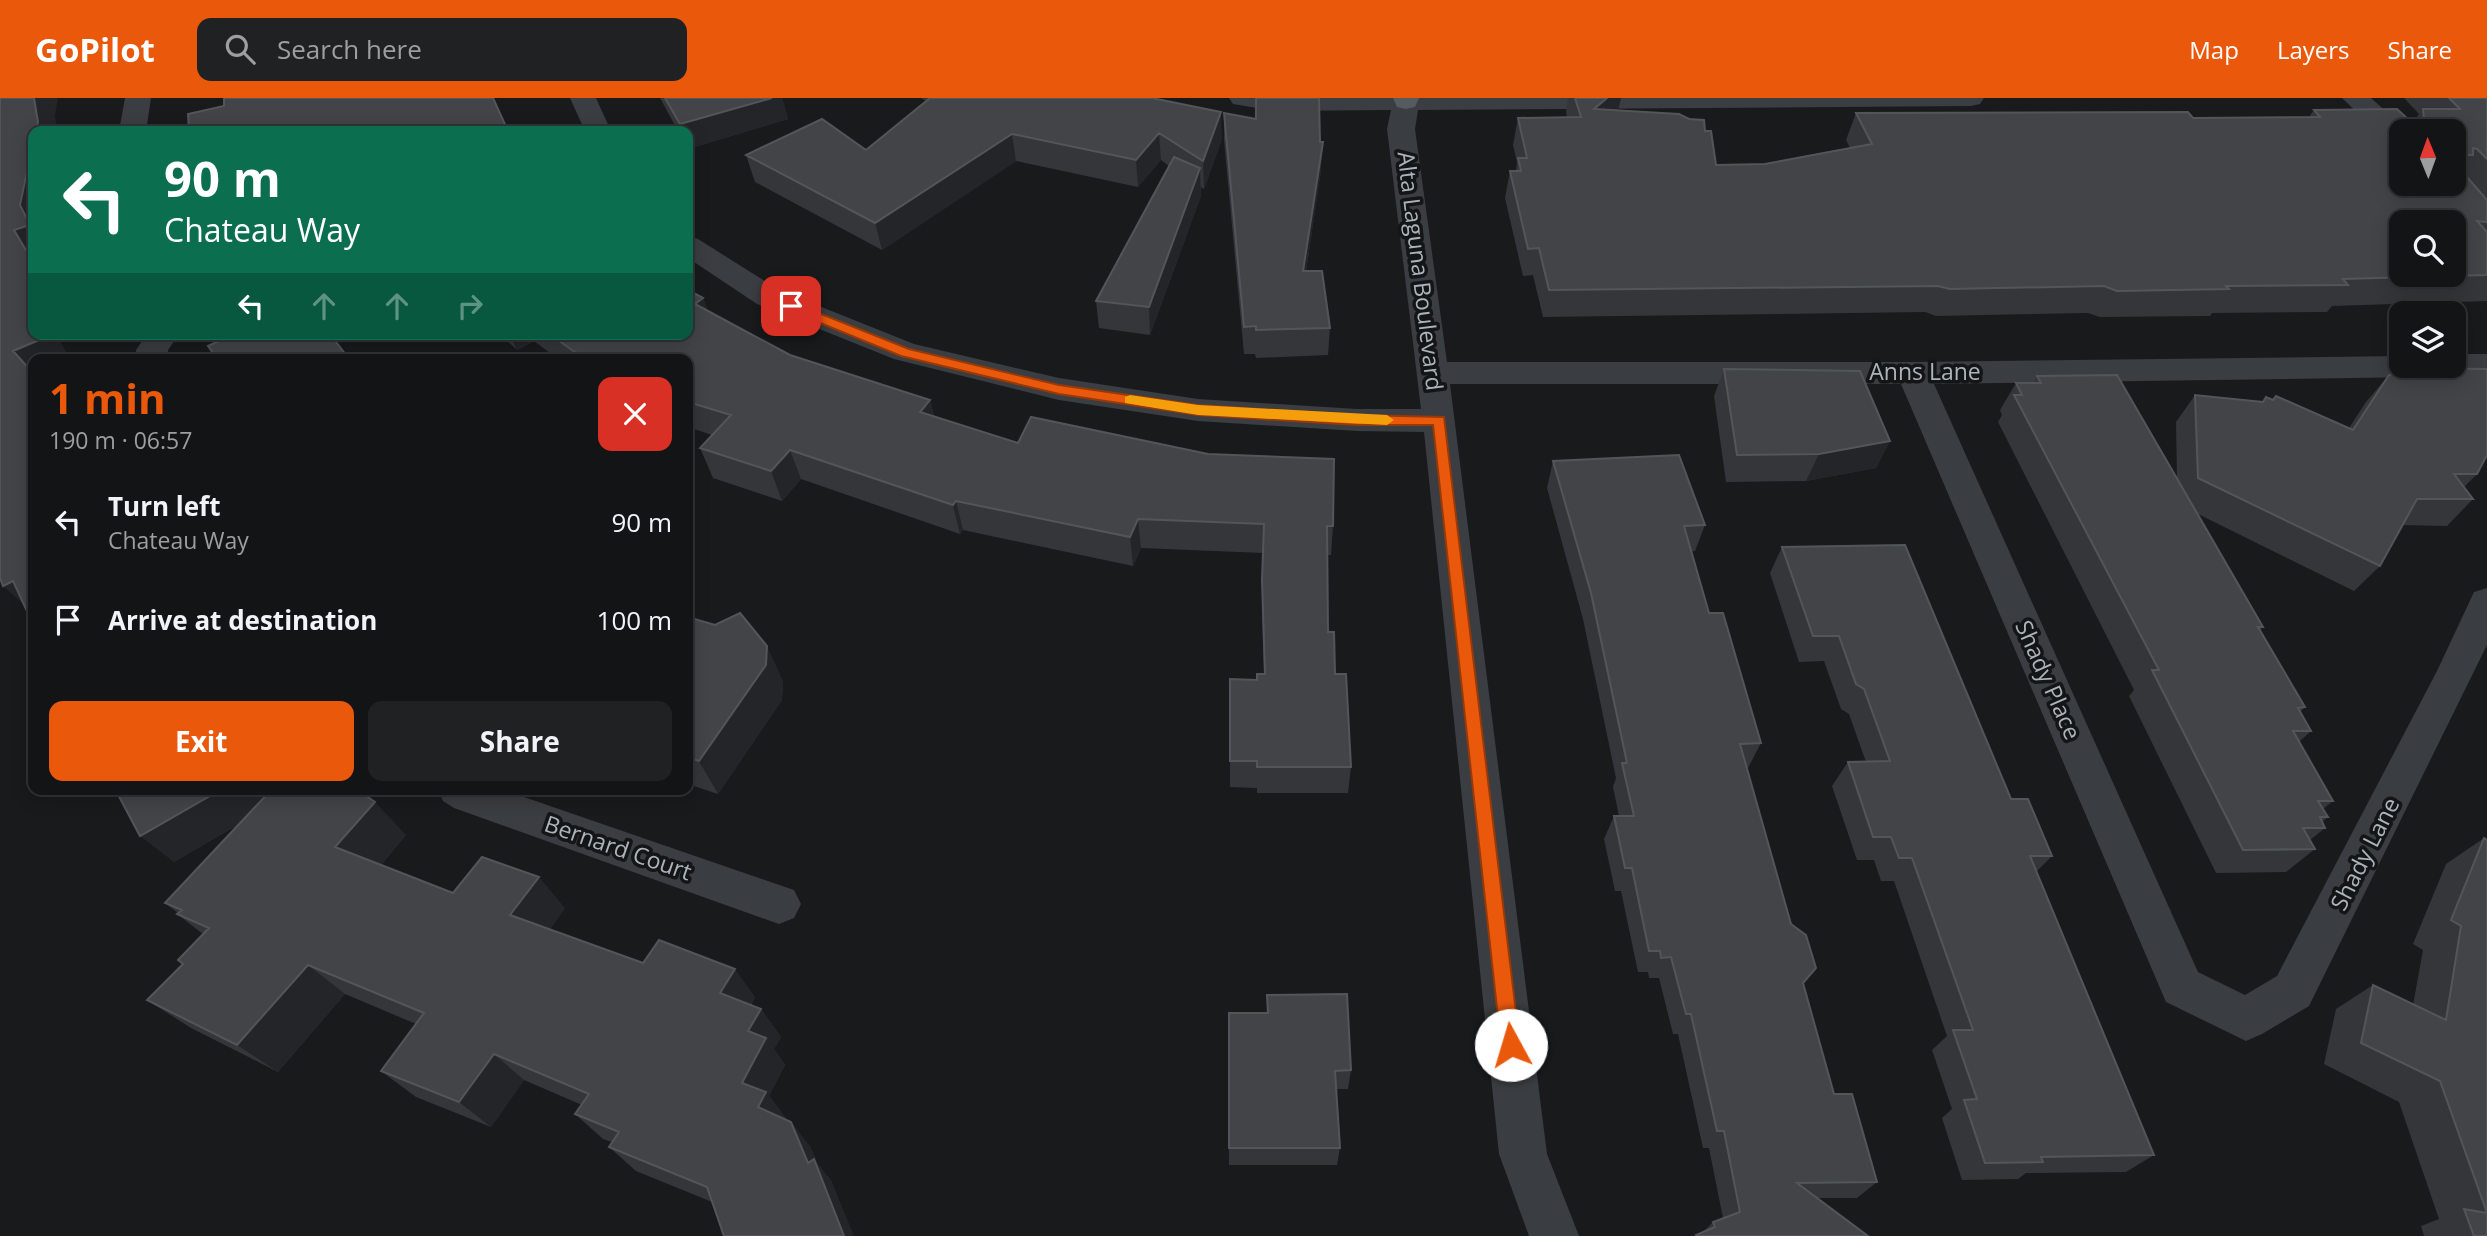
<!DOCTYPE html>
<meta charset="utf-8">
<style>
:root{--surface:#131415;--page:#202122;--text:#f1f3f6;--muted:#9d9ea0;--line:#323334;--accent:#ea580c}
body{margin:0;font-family:"Open Sans",sans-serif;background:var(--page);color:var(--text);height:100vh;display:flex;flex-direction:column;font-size:26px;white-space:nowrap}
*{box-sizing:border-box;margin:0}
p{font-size:23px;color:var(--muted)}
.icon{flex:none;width:38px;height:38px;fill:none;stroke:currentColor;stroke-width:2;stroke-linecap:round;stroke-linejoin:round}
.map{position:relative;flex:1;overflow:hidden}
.panel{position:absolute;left:28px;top:256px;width:665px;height:441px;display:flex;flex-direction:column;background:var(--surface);border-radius:14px;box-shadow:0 4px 18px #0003,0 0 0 2px var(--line)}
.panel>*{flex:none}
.guide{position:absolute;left:28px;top:28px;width:665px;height:214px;border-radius:14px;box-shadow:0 4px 18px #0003,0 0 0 2px var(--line);background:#0b6e4f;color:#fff;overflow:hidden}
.needle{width:46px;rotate:359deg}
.tools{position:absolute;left:2389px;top:21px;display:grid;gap:14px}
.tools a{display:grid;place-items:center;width:77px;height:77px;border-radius:14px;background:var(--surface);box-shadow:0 4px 18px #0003,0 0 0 2px var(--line);font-size:35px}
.pin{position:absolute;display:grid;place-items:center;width:60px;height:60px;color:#fff;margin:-30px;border-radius:14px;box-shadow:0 4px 10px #0006}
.me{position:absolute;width:77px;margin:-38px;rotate:354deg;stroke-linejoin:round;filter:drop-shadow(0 0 5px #0008)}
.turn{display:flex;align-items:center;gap:24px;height:147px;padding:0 21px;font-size:32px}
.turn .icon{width:91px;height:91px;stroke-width:2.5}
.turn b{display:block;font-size:49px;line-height:60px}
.lanes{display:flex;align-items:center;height:66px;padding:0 21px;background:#0003;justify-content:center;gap:35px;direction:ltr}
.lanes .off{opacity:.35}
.round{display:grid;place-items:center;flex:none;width:74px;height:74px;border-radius:14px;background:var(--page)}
.summary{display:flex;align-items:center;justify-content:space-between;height:119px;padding:0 21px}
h1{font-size:42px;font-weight:700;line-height:52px;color:var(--accent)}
.primary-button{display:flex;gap:14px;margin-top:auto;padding:14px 21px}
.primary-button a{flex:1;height:80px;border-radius:14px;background:var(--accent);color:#fff;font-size:28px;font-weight:700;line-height:80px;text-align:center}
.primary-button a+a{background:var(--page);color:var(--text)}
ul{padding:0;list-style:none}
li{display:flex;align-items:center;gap:21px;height:98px;padding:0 21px}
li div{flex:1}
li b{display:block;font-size:26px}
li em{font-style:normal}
header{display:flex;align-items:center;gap:42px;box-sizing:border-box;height:98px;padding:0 35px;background:var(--accent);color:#fff}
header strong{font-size:33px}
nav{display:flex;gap:38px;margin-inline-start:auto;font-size:24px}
.search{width:490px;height:63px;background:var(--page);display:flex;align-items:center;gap:18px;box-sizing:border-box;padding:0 24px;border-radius:14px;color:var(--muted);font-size:26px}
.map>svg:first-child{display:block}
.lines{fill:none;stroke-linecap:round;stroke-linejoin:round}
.minor{fill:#3a3d41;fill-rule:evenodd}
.major{fill:#565b60;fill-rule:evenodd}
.wall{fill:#35363a;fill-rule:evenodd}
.shaded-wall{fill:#242528}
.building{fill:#424448;stroke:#52565a;stroke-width:2;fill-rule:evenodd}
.route{fill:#ea580c;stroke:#983908;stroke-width:2}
.slow{fill:#f59e0b}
.labels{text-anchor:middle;stroke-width:7;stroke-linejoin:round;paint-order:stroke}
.street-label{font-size:23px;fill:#abb4bc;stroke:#141517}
</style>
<header>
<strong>GoPilot</strong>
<div class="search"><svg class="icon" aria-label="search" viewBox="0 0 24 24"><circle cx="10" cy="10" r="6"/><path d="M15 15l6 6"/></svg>Search here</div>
<nav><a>Map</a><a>Layers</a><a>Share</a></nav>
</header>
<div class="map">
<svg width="2487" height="1138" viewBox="0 0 2487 1138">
<rect width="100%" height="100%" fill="#191a1c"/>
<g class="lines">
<path class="minor" d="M125,0H151L146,33H119Z
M570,0H596L611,33H585Z
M1229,0H1984L1980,6L1971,8L1418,12L1415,31L1447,264H1913L2401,258V268H2434L2429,276L2418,279L1934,286L2198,874L2245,897L2277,878L2437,573L2474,494L2487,490V547L2309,908L2262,936L2246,943L2166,904L1901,286H1450L1547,1056L1579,1138H1529L1499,1056L1424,334L1357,333L1198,323L1059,302L894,261L757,206L688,160V138L698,141L779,192L914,246L1059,280L1198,301L1357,311H1421L1387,31L1391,12L1275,13L1233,6Z
M2342,0H2371L2408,33H2401V49L2391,47Z
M147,236H179L168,252V261H136V252Z
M2454,256H2487V278H2454L2443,275L2438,268H2454Z
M438,691H501L794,792L801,806L794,820L779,826L454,710L443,703Z"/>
<path class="major" d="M1393,0H1419L1415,9L1406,11L1397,9Z"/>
</g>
<path class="wall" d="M660,0H782L788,21L688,51V33H678Z
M921,0H1152L1222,41L1204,91L1201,89V98L1150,237L1099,230L1096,203L1169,68L1161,62L1138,89L1016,63L882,152L755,84L746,57L866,52L926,3Z
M1568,0H1621L1618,12L1705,33L1716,67L1765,66L1850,50L1846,42L1856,15L2193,20L2309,19L2314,12L2414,23L2419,16L2404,0H2487V203L2332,208L2327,214L2212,215L2210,218L2100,219L2088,215L1936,218L1925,214L1543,219L1533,177L1523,178L1505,100L1510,73H1516L1517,64L1513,47L1518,20L1567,19L1566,14ZM2454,33V86H2401Z
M1224,15L1256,21L1320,44L1321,72L1306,173L1330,230L1328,257L1256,260L1255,256H1244L1224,42Z
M703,200L708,213L790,257L930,302L934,318L1018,345L1333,428L1331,457H1327L1328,534L1351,669L1348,695H1257V690L1230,689V663L1257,582L1264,576L1262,511L1263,455L1141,450L1133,468L963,432L960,436L801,381L782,403L713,380L700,350L712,337L688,329V261H558L534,243L517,252L502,238L496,241L491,236H688Z
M2413,270L2477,376L2464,389L2473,401L2447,428L2402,427L2380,468L2354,493L2198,416L2263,529L2260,532L2305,609L2300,614L2311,633L2299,644L2333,703L2323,711L2328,719L2322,724L2325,730L2310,742L2315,751L2286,774L2216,775L2129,598L2134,592L1998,324L2002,317L2000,312L2016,285H2033L2037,278L2177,380L2176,324L2195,297L2349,330L2366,304L2389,277L2409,275Z
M1724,271L1890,343L1876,370L1806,383L1726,384L1714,298Z
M1553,363L1705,427L1695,453H1692L1709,515L1761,645L1748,670H1747L1803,886L1834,996L1877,1084L1857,1100H1818L1868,1138H1695L1703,1134L1713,1124L1723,1120L1709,1050H1703L1678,936H1673L1659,880H1649L1648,874H1638L1621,793H1615L1604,741L1614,718H1619L1613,689L1616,680L1583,521L1547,390Z
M1782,449L2011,701L2052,758L2036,774L2154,1057L2126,1074L2026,1075L2018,1081L1962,1082L1942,1020L1952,1011L1932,952L1947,938L1894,783H1881L1874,762H1857L1832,688L1848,664H1866L1849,616L1841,611L1824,563L1799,564L1770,475Z
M688,519L783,583L782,602L718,696L688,686Z
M115,691L406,737L381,767L453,795L565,810L550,831L643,865L755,899L751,907L761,911L781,939L774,951L785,967L769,998L786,1020L785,1021L810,1048L817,1065L832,1084L712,1104L636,1073L609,1049L612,1044L603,1041L575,1016L582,1007L524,982L491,1029L416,999L381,973L416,926L345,896L278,974L191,930L147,902L183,866L203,836L177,816L178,815L165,805L239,726L174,764Z
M2484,740L2487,1138H2424L2421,1128L2439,1121L2399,1004L2324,966L2336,911L2373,887L2413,907L2423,852L2413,846L2446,766Z
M1267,897L1351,972L1348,991H1336L1340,1050L1337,1067H1229V1050L1267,915Z"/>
<path class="shaded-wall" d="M34,0H58L55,17L57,33H36Z
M772,0H782L788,21L688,51V33H682L680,26Z
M1607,0H1621L1618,13L1594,11Z
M1221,14L1222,41L1204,91L1203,63Z
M1159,35L1161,62L1138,89L1136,62Z
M1012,36L1016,63L882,152L875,125Z
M1323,44L1321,72L1302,201L1303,173Z
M33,45V164L14,132Z
M1200,70L1201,98L1150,237L1149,209Z
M703,200L715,230L695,206Z
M47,236H57L56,237L71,261H33V275L13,253Z
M494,236H501L502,238L496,241Z
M509,236H531L534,243L517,252Z
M930,302L937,332L920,314Z
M1890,343L1876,370L1806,383L1819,356Z
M790,352L801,381L782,403L771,373Z
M956,403L963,432L960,436L953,407Z
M1138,421L1141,450L1133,468L1130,439Z
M13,483L33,515L3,488Z
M767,548L783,583L782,602L718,696L699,663Z
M222,691H291L283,700L174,764L140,738Z
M375,704L406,737L369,781L335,749Z
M539,779L565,810L538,847L510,817Z
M308,867L345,896L278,974L237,947Z
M735,871L755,899L741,923L720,895Z
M761,911L781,939L774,951L785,967L769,998L786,1020L778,1034L758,1009L742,985L748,933Z
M494,956L524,982L491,1029L459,1004Z
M791,1024L810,1048L817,1065L832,1084L854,1138H844L808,1065Z"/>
<path class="building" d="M0,0H34L38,24L36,33H33V45L20,107L30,127L14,132L33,164V204L29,206L33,213V236H47L49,238L13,253L33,275V526L13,483L3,488L0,480Z
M224,0H493L508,33H189L188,16L224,8Z
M665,0H772L680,26Z
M930,0H1152L1221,14L1203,63L1159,35L1136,62L1012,36L875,125L746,57L822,21L866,52Z
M1256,0H1319L1320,44H1323L1303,173H1322L1330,230L1256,232V228L1244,229L1224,15L1256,21Z
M1575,0H1607L1594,11L1679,16L1689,21L1704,22L1705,33H1711L1716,67L1765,66L1872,46L1856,15L2188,14L2193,20L2320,19L2314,12L2397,11L2409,22L2420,25L2424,22L2423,11H2460L2449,0H2487V61L2477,51L2473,50V57H2454V33H2401V86H2454V64L2487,102V124L2477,123L2487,134V177L2343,181L2348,187L2226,188L2229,191L2117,193L2104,188L1950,191L1938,188L1549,192L1539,150L1528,151L1510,73H1521L1518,60H1527L1518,20L1581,19ZM2401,124H2454V177H2401Z
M1174,59L1200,70L1149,209L1096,203Z
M688,192L703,200L695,206L790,257L930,302L920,314L1018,345L1031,319L1208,356L1334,361L1333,428H1327L1328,534H1334L1335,576H1346L1351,669H1257V663H1230V581L1257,582V576H1265L1262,482L1264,426L1138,421L1130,439L956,403L953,407L790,352L771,373L700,350L731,317L688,304V261H589L573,253L550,236H688Z
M234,236H330L349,261H217L208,248Z
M2413,270L2487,271V357L2477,376H2454L2473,401H2417L2380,468L2198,380L2195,297L2263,304L2266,299L2273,302L2276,298L2353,332L2389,277L2412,274Z
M1724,271L1860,273L1890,343L1819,356L1737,357Z
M2117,277L2263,529H2258L2305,609L2298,610L2311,633H2293L2333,703H2318L2328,719H2320L2325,730H2303L2315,751L2243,752L2152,572H2159L2014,297H2022L2016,285H2041L2037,278Z
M1679,357L1705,427L1684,428L1709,515H1723L1761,645L1740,646L1791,826L1806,837L1816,870L1803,885L1834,996H1852L1877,1084L1797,1085L1868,1138H1697L1696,1137L1715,1129L1713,1124L1740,1114L1724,1033H1717L1691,916H1686L1671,859L1661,860L1660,853H1649L1632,770H1625L1614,718H1634L1622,665H1627L1591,495L1553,363Z
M1905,447L2011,701H2028L2052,758H2030L2154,1057L2041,1059L2043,1064L1985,1065L1964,1002L1977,1001L1953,932H1973L1912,760H1899L1891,739H1873L1848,664L1890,663L1864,591L1856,586L1839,538H1813L1782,449Z
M740,515L767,548L766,567L699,663L688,659V519L715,527Z
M115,691H222L140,738Z
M272,691H277L281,697L289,691H356L375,704L335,749L453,795L482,759L539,779L510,817L643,865L659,842L735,871L720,895L761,911L748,933L766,940L742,985L766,994L758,1009L791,1024L808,1065L814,1061L844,1138H724L707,1089L609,1049L619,1034L575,1016L589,996L494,956L459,1004L381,973L424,915L308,867L237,947L147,902L183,866L178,862L209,830L177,816L182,812L165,805Z
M2484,740L2487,742V1138H2474L2464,1111L2487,1115L2440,983L2361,945L2373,887L2446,922L2461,828L2451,822Z
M1347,896L1351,972L1335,973L1340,1050H1229V915H1268L1267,897Z"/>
<path class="route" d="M791,204L909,251L1059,287L1198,307L1357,317L1444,319L1520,947L1518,954L1511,957L1504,954L1501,947L1433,327H1357L1198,317L1059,296L901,258L786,211V205Z"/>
<path class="slow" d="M1130,297L1198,307L1387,317L1394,322L1387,327L1198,317L1125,305V299Z"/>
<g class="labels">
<g class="street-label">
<text transform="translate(1420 173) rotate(83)" y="8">Alta Laguna Boulevard</text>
<text x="1925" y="282">Anns Lane</text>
<text transform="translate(2048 582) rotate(66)" y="8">Shady Place</text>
<text transform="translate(618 750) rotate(19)" y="8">Bernard Court</text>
<text transform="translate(2365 756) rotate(-63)" y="8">Shady Lane</text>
</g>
</g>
</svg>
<div class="tools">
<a><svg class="needle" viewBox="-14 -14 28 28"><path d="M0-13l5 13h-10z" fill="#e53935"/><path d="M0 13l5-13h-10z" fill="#9d9ea0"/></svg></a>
<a><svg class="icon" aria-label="search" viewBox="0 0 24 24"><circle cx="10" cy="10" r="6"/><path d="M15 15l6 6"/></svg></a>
<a><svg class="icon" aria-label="layers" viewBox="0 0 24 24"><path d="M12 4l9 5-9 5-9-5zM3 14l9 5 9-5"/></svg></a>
</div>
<div class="pin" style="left:791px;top:208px;background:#d93025"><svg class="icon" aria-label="arrive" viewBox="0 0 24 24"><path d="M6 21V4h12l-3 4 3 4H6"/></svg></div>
<svg class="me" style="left:1511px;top:947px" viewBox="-20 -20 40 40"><circle r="19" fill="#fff"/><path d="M0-13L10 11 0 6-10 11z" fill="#ea580c"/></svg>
<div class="guide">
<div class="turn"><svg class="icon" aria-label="left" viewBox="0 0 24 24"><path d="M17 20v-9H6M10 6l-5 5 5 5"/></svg><div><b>90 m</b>Chateau Way</div></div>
<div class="lanes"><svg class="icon" aria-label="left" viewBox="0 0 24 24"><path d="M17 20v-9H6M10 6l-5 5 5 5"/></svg><svg class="icon off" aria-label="ahead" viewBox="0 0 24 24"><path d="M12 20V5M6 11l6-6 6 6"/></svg><svg class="icon off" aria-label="ahead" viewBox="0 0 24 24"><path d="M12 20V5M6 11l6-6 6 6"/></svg><svg class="icon off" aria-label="right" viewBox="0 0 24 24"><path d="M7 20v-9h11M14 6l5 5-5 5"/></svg></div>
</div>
<section class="panel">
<div class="summary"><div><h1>1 min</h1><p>190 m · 06:57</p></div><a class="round" style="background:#d93025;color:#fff"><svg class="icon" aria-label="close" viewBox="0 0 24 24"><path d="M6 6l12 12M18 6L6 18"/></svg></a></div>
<ul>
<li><svg class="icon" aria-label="left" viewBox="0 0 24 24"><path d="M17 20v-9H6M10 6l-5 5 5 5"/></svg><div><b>Turn left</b><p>Chateau Way</p></div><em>90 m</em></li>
<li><svg class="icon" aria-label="arrive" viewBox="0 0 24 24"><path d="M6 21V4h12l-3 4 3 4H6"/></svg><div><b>Arrive at destination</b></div><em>100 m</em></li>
</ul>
<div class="primary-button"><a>Exit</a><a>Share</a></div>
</section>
</div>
